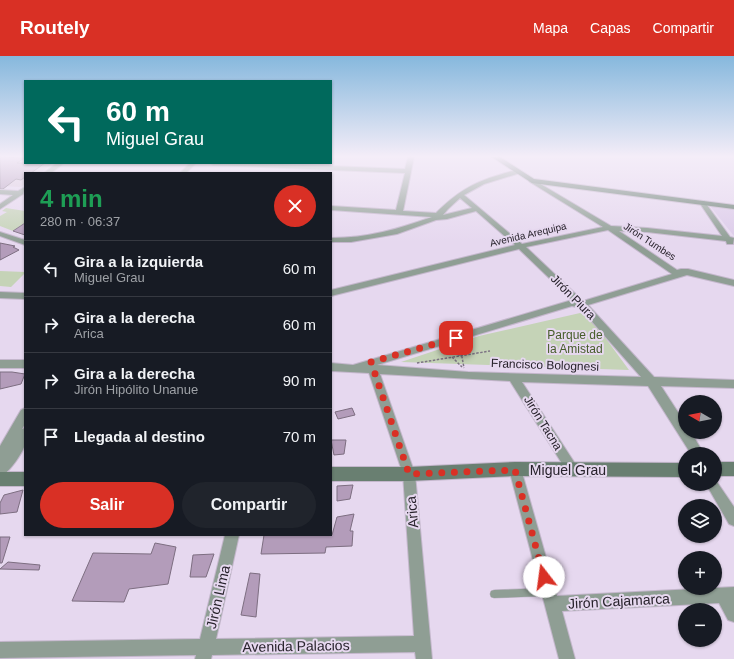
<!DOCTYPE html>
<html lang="es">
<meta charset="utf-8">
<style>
:root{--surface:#171b24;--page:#20242c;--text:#f1f3f6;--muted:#9ea1a6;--line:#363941;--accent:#d93025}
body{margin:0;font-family:Arial,sans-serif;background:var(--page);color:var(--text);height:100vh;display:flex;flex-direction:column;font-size:15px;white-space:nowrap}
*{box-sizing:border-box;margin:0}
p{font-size:13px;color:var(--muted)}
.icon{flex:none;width:22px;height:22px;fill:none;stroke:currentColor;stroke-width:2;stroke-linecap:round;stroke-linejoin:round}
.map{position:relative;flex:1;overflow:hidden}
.sheet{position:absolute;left:24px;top:116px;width:308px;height:364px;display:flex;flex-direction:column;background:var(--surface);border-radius:0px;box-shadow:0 1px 3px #0004}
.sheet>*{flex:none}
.top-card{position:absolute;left:24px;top:24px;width:308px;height:84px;border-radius:0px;box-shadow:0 1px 3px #0004;background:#00695c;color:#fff;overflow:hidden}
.needle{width:26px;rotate:279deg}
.tools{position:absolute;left:678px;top:339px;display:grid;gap:8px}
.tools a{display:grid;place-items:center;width:44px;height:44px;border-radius:50%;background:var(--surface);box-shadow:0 1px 3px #0004;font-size:20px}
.pin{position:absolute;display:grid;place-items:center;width:34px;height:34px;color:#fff;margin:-17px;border-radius:8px;box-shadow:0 2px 6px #0006}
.me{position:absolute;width:44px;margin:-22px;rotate:345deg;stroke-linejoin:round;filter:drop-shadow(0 0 3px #0008)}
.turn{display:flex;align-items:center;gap:14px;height:84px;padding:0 16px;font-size:18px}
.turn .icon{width:52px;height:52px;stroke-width:2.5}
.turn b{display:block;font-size:28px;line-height:34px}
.round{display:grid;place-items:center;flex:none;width:42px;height:42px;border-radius:21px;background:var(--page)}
.headline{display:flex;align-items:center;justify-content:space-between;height:68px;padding:0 16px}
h1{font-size:24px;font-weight:600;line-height:30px;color:#1e9e55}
.primary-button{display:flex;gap:8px;margin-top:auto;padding:8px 16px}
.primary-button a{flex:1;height:46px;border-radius:24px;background:var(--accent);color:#fff;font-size:16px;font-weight:600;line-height:46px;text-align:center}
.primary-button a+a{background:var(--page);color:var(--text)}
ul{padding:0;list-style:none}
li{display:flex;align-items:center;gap:12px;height:56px;padding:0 16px;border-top:1px solid var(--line)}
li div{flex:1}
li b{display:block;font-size:15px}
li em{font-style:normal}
header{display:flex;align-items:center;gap:24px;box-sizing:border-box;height:56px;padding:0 20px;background:var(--accent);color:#fff}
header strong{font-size:19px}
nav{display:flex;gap:22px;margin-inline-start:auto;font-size:14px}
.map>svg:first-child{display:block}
.built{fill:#dccbe9}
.education{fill:#dbcbdc}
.green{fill:#c5d3b7}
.building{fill:#b39cba;stroke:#7d6e81}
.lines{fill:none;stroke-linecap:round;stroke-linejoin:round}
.lane-casing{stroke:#c4b7cc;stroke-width:1}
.street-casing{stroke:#c4b7cc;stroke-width:2}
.secondary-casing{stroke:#c4b7cc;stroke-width:2}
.path{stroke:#7d7484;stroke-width:1.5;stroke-dasharray:2.5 1.5;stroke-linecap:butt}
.lane{fill:#8f9e94;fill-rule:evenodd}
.street{fill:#8f9e94;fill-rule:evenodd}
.secondary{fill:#697f71;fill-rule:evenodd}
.route{stroke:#d93025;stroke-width:7;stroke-dasharray:0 12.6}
.labels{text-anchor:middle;stroke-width:4;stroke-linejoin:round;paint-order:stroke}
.far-street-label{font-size:10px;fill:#27222b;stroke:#e6d8ef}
.street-label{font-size:12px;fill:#27222b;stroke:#e6d8ef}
.park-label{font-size:12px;fill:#475d2b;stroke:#e6d8ef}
.near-street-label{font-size:14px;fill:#27222b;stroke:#e6d8ef}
</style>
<header>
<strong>Routely</strong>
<nav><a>Mapa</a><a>Capas</a><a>Compartir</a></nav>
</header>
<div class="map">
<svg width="734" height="603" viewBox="0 0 734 603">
<rect width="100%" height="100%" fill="#e6d8ef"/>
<path class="built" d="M710,150L734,153V180Z"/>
<path class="education" d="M18,101H25V107H53L40,117H25V128L21,131L0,130V112Z"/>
<path class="green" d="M6,152L25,155V167L13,175L0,170V160L7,156L2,155Z
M0,215L25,216V217L11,231L0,230Z
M580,257L590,261L629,314L401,306L479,280Z"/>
<path class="building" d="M0,101L24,102L17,107H45L31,117H25V121L21,124L16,123L3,133H0Z
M25,167V179L13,175Z
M0,187L15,190L13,191L19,194L0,204Z
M0,316H12L25,318L21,328L0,333Z
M352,352L355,359L338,363L335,356Z
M331,384H346L344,398L334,399Z
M353,429L350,443L337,445V430Z
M23,434L17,456L0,458V447L4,439Z
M354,458L350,475H353L352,490L326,491L325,497L261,498L264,479H332L337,461Z
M0,481H10L2,507H0Z
M155,487L176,491L168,528L129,533L124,546L72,545L93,497L151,498Z
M214,498L206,521H190L193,499Z
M8,506L40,509L39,514L0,513Z
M250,517L260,518L256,561L241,559Z"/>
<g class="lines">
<g class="lane-casing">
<path id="lane" d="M547,532L550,533L551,536L550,539L547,540L494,542L491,541L490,538L491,535L494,534Z"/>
</g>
<g class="street-casing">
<path id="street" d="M408,101H414L403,155L436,157C456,137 472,127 499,119C505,117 513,114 520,115V117L484,128L464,139L522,188L603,171L530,126L529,125L532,123L611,170L647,172L722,180L699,146L704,145L730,181L734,182L733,188H727L726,185L647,176L619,175L677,214L681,213H688L734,224V230L687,219L588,249L654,321L734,324V332L661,330L685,367V376H691L704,398H691L648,330L522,326L576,409L578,413L576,417L572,419L568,417L510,325L380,318L415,418L432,603H416L415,596L212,599L211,603H195L196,599L0,602V586L200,583L225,479H239L216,583L414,580L403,418L369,317L331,315V307L353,309L572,244L519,193L331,240V234L515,189L476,155L447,163L436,164L397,178L351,186H331V182C368,182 398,173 432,161L331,154V150L396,154L405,117L213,109L210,107H255L405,113ZM460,142L472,152L443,159L448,153ZM608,174L672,218L583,245L526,191ZM572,250L580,252L641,321L468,316L377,309Z
M57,107H64L51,117H44Z
M190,107H196L186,117H180Z
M25,131L23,138L0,153V148L13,139L0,138V134L18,135Z
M0,176L25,184V189L0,180Z
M0,236L25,237V243L0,242Z
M0,304H25V312H0Z
M25,352V368L22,373L25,372C25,377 26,383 25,388C23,397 8,418 0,421V390L21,354Z
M515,407L519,409L521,413L557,540L734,531V566L728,564L719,547L562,555L575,603H559L509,413L511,409Z
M715,423L734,451V470L729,468L706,428H715Z"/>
</g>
<g class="secondary-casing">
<path id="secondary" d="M492,101H500L534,123L734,149V153L532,127Z
M515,406L685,407V421L515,420L409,425H331V411H409Z
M715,406H734V420H715Z
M0,416H25V430H0Z"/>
</g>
<path class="path" d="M448,291L462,301L464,312
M452,301L462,311
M417,307L490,295"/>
<use href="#lane" class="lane"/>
<use href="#street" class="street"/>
<use href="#secondary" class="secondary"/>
</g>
<linearGradient id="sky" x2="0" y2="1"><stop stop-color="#86b8dd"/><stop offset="0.54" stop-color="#f4edf8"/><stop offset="1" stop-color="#f4edf8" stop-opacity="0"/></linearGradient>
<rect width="734" height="186" fill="url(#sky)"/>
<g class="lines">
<path class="route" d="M456,282L371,306L409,418L515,414L544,521"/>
</g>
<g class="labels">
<g class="far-street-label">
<text transform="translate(528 178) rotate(-13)" y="4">Avenida Arequipa</text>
<text transform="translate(650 185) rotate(33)" y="4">Jirón Tumbes</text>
</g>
<g class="street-label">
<text transform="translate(573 241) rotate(45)" y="4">Jirón Piura</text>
<text transform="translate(545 309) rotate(2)" y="4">Francisco Bolognesi</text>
<text transform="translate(543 367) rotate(58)" y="4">Jirón Tacna</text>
</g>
<g class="park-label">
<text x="575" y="283">Parque de<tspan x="575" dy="14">la Amistad</tspan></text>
</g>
<g class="near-street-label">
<text x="568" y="419">Miguel Grau</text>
<text transform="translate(412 456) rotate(-95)" y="5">Arica</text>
<text transform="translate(218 541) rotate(-77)" y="5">Jirón Lima</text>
<text transform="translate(619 545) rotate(-3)" y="5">Jirón Cajamarca</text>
<text transform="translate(296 590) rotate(-1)" y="5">Avenida Palacios</text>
</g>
</g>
</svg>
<div class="tools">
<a><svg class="needle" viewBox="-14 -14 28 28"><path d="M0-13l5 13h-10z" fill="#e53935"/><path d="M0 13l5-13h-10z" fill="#9ea1a6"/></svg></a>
<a><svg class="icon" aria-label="sound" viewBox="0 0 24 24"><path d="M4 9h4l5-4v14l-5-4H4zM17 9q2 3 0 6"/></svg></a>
<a><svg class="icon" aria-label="layers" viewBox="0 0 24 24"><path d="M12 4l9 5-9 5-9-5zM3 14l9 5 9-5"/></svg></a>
<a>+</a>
<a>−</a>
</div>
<div class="pin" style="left:456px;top:282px;background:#d93025"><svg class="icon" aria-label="arrive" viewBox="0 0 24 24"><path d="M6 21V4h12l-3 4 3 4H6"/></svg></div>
<svg class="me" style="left:544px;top:521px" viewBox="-20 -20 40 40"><circle r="19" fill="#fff"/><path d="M0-13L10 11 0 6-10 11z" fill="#d93025"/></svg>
<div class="top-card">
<div class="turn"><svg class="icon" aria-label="left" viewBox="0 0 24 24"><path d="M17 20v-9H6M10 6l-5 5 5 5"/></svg><div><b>60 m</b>Miguel Grau</div></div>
</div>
<section class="sheet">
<div class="headline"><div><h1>4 min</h1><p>280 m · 06:37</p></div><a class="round" style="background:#d93025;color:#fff"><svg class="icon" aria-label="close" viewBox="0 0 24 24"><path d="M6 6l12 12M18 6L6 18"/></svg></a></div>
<ul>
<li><svg class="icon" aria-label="left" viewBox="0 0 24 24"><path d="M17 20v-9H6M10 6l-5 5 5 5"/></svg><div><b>Gira a la izquierda</b><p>Miguel Grau</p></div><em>60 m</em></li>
<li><svg class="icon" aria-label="right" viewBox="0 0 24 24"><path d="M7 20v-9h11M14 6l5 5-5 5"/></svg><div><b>Gira a la derecha</b><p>Arica</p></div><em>60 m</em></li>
<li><svg class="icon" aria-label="right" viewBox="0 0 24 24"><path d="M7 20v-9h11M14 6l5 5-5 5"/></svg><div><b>Gira a la derecha</b><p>Jirón Hipólito Unanue</p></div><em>90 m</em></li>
<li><svg class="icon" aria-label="arrive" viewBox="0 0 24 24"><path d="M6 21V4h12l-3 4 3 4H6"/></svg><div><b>Llegada al destino</b></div><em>70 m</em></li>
</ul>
<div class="primary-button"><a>Salir</a><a>Compartir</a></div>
</section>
</div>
